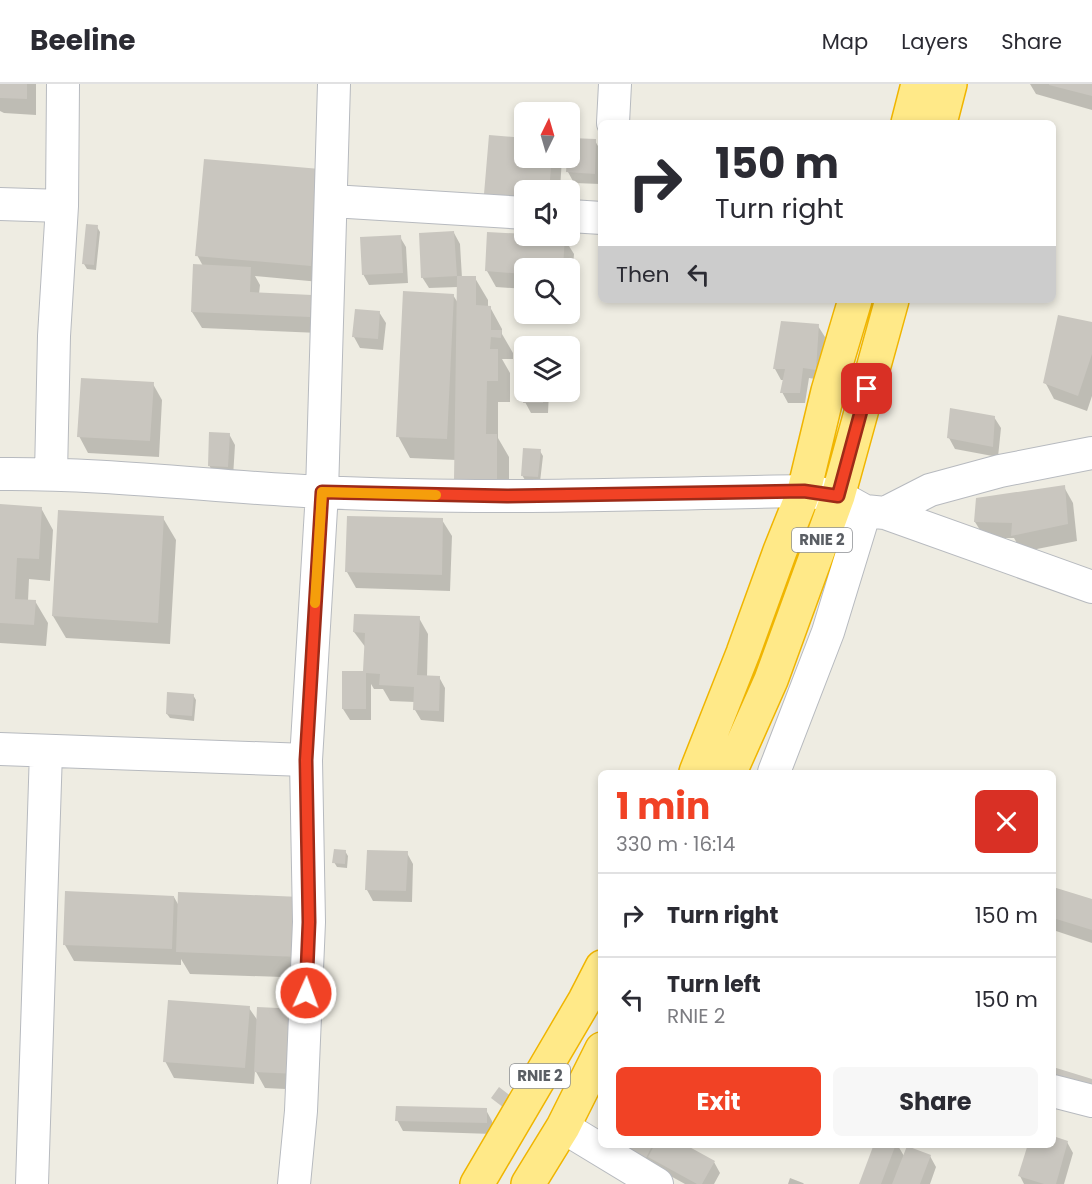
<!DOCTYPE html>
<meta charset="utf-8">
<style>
:root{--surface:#fff;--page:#f7f7f7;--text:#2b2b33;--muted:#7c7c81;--line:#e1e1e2;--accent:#f14225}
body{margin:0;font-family:Poppins,sans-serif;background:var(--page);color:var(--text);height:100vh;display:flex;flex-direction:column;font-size:22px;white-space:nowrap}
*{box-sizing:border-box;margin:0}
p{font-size:20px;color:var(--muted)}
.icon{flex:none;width:33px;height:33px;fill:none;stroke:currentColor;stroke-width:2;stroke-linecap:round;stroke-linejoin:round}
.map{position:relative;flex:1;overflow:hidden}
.side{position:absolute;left:598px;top:686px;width:458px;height:378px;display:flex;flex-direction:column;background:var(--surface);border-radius:9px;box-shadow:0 3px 9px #0003}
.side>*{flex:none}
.banner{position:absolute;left:598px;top:36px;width:458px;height:183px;border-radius:9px;box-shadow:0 3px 9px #0003;background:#fff;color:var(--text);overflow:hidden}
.needle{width:39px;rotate:5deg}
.fabs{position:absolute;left:514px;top:18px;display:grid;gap:12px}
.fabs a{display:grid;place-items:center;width:66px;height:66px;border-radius:9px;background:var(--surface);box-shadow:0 3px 9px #0003;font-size:30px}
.pin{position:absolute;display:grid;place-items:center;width:51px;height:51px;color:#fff;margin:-26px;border-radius:12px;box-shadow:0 3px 9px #0006}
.me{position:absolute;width:66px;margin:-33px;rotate:2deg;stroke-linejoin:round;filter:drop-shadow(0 0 4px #0008)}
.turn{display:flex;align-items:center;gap:21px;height:126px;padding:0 18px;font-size:27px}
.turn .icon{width:78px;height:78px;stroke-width:2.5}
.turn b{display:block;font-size:42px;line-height:51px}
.then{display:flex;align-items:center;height:57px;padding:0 18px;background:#0003;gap:12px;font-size:22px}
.round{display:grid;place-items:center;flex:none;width:63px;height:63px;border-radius:9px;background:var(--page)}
.head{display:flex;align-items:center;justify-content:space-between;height:102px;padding:0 18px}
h1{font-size:36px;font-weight:700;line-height:45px;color:var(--accent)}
.button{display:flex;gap:12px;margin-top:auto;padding:12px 18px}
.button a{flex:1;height:69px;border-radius:9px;background:var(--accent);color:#fff;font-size:24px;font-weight:700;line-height:69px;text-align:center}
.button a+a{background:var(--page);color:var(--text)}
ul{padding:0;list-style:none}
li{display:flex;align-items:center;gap:18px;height:84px;padding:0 18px;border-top:2px solid var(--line)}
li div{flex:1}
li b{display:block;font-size:22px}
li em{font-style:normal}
header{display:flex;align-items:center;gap:36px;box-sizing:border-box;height:84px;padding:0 30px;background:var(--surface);border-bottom:2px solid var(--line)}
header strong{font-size:28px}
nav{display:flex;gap:33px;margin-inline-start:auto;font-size:21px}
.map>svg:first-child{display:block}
.shadow{fill:#0003}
.building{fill:#c9c6bf}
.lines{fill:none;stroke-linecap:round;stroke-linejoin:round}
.minor-casing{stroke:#b7babf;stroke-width:34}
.highway-casing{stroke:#f0b500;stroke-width:36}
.minor{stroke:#fff;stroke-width:32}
.highway{stroke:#ffe988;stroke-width:33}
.route-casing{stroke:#9d2b18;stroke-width:15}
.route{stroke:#f14225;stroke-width:10}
.slow{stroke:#f59e0b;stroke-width:10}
.labels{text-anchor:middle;stroke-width:4.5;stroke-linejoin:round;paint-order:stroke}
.shield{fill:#fff;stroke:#8c8e92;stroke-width:1.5}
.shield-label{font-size:15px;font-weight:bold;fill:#5a5e64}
</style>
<header>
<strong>Beeline</strong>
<nav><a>Map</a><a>Layers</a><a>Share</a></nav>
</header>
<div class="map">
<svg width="1092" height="1100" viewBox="0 0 1092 1100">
<rect width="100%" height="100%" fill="#eeece2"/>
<path class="shadow" d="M0,0H36V31L4,29L0,27Z
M1030,0H1092V26L1036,10Z
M490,52L525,56V74H562L560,106H525V141L494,138L484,122Z
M570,56L595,57L601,67L600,100L574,99L568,88Z
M319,86L320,198L255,192L260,201L259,210L311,212L320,229L319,249L202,244L192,228L203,182L197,171Z
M97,143L100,148L96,186L87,185L84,180Z
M454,149L460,160L462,194H475L488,216V223H490L502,245V250L513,269V275H502L510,289V318H498V354L509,373V417L456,395V376L410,374L398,352L453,211L458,219V203L429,204L422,193Z
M400,153L406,163L408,199L369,201L363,190Z
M564,154L574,170L571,208L570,184H525V205L496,203L487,187Z
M379,228L386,239L383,266L360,264L354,253Z
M782,238L818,242L825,253L821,296L809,294L805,319H788L782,308L785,296H781L775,285Z
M1092,240V312L1087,327L1054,315L1045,298Z
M153,300L162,316L159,373L88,369L79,352Z
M525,308H549L548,329H531L525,318Z
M994,333L1001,344L998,373L955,365L949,354Z
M229,350L235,361L233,393L215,392L209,381Z
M540,367L543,372L540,398L525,396L522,391Z
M1064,403L1073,419L1077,457L1022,468L1014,454H985L975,438Z
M0,422L41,424L53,446L50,497L29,495L28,517H35L48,539L46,562L0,559Z
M163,434L176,456L170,560L66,554L53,532Z
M348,434L442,436L452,452L450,507L356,504L347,488Z
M419,534L428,550L427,593H439L445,604L444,638L421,636L415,626V618L390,617L383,605H374L371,600V636H350L343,625L344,589H365L366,564L354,548Z
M193,611L196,616L194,637L170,634L167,630Z
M345,767L348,772L347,784L337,783L334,778Z
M407,769L413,780L412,818L373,817L367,806Z
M1053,804L1092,817V859L1053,846Z
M174,813L179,822L301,814L311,894L190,890L181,875V881L74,877L65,861Z
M249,924L306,1006L265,1004L255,986L254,1000L174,994L165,977Z
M486,1026L492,1037V1050L403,1047L397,1036Z
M1067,1058L1073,1069L1064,1100H1024L1020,1092L1050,1060Z
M630,1060H681L714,1078L720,1089L714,1100H685L656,1084L651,1086Z
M876,1060H897L904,1072H930L936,1083L930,1100H861Z
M790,1094L803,1099L804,1100H788Z"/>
<path class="building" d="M0,0H27V15L0,14Z
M1049,0H1092V12L1049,1Z
M489,51L525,54V74H552L549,106H525V126L483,122Z
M570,54L596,55L595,90L566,88L567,74H570Z
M204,75L320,85L311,182L195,172Z
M86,140L98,141L94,181L82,180Z
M454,147L457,192L421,194L419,149Z
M487,148L565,152L563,184H525V190L485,187Z
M401,151L403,189L362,191L360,153Z
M193,180L251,183L250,208L312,211L310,233L191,228Z
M457,192H476V221L491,222V246H502L501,254L491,253L490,265H498V297H487L486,350H497V396H454Z
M403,207L454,210L447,355L396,353Z
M355,225L380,227L378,255L352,253Z
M1058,231L1092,238V270L1078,312L1043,299Z
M781,237L819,240L816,286L803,284L800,309H780L785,285H773Z
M81,294L154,298L150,357L77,353Z
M524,308H543V319H523Z
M950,324L995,332L993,363L947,354Z
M209,348L230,349L228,383L208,382Z
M523,364L541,365L538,393L521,392Z
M1065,401L1068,440L1011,452L1012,439L974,438L976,414Z
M0,420L42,423L39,475L17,474L15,515L36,516L34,541L0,539Z
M58,426L164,432L158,539L52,532Z
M347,432L443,434L442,491L345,488Z
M354,530L420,532L417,591L440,592L439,627L413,626L414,603L379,601L380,590L366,589V625H342V587H363L365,549L353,548Z
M167,608L194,610L192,632L166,630Z
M334,765L346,766L345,780L332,779Z
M367,766L408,767L406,807L365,806Z
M1053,803L1092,815V846L1053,834Z
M65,807L174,812L172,865L63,861Z
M178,808L301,813L299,873L176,868Z
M168,916L250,922L245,984L163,978Z
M257,923L300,925L297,990L254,988Z
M1053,983L1092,995V1011L1053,999Z
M499,1003L512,1013L504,1024L491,1014Z
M396,1022L487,1024V1039L395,1037Z
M1053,1052L1068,1057L1056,1100H1044L1018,1092L1028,1060H1053Z
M628,1060H653L645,1076L625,1066Z
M655,1060H684L715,1077L702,1100H697L648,1073Z
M874,1060H896L881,1100H859Z
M907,1062L931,1071L920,1100H892Z"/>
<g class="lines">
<g class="minor-casing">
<path id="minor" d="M613,39L615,0
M332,117L525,129
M0,120L62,122
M570,132L602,134
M0,390C108,389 215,403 322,408C483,416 644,410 804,407L838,412L865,427L828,548L774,688
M51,390L54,252L62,122L63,0
M865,427L885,429L930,406L1000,387L1092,369
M885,429L1092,503
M0,665L306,676
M1053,1007L1092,1017
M563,1043L657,1100
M32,1100L46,667
M294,1100L301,1027L309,838L306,676L322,408L334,0"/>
</g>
<g class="highway-casing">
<path id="highway" d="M908,39L918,0
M940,39L950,0
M696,688L743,569L780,467L804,407L828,307L855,216
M730,688L771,596L838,412L892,216
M477,1100L585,916L602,883
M528,1100L563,1043L602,965"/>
</g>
<use href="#minor" class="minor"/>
<use href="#highway" class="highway"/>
</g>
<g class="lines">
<g class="route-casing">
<path id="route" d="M306,909L309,838L306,676L322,408L507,412L804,407L838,412L867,305"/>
</g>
<use href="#route" class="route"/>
<path class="slow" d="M315,519L322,408L436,411"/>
</g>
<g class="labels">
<g class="shield">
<rect x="792" y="444" width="60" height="24" rx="4.5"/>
<rect x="510" y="980" width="60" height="24" rx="4.5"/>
</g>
<g class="shield-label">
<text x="822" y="461">RNIE 2</text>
<text x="540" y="997">RNIE 2</text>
</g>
</g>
</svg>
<div class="fabs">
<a><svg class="needle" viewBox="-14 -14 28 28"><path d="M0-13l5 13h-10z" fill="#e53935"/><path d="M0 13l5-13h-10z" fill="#7c7c81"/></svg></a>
<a><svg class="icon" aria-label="sound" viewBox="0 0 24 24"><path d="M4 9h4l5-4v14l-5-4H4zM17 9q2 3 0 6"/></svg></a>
<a><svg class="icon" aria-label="search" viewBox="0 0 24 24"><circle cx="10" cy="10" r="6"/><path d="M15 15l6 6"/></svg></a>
<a><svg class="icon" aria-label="layers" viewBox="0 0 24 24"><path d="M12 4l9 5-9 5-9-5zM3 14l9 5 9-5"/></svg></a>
</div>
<div class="pin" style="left:867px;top:305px;background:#d93025"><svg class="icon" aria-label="arrive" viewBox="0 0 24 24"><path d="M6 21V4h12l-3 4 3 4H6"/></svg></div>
<svg class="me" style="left:306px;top:909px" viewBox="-20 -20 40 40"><circle r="17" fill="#f14225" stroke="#fff" stroke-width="3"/><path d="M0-11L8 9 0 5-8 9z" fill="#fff"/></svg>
<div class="banner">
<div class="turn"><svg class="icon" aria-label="right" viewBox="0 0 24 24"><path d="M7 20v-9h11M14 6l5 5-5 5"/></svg><div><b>150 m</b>Turn right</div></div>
<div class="then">Then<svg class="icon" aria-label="left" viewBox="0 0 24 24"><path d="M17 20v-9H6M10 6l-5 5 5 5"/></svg></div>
</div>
<section class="side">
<div class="head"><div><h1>1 min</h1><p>330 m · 16:14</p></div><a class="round" style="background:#d93025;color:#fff"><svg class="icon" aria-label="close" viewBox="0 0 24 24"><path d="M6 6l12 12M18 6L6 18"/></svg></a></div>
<ul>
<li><svg class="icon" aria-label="right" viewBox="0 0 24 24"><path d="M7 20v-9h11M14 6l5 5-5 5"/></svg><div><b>Turn right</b></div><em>150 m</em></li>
<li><svg class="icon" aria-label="left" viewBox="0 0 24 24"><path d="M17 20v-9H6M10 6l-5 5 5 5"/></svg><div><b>Turn left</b><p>RNIE 2</p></div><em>150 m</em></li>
</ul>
<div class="button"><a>Exit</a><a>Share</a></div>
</section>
</div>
